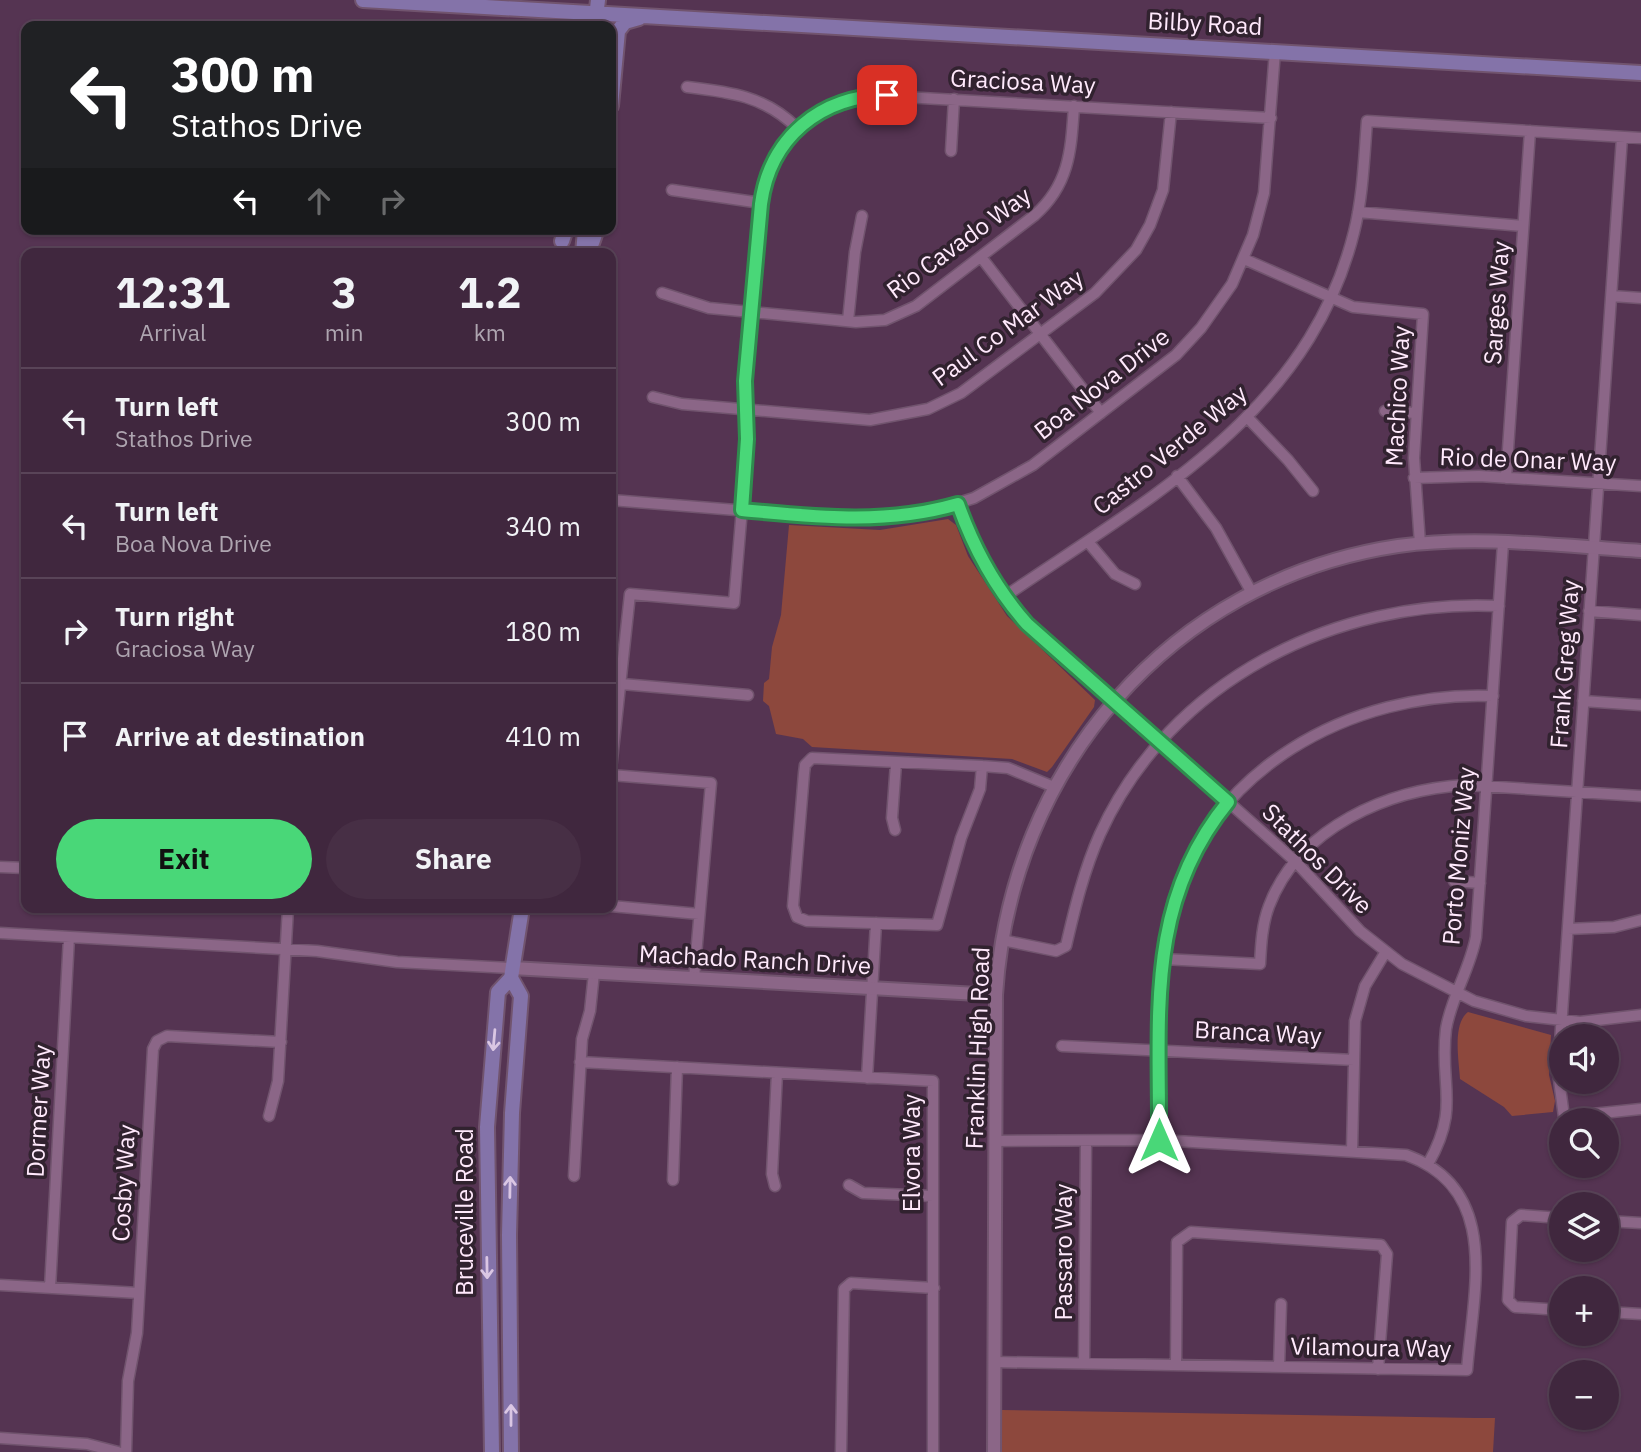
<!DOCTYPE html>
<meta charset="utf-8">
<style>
:root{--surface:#40273e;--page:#472f45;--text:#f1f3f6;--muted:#aea5b0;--line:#594458;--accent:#49d778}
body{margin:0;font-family:"IBM Plex Sans",sans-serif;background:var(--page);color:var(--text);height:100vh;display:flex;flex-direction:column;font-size:26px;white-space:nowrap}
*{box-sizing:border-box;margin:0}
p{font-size:23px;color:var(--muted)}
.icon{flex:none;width:38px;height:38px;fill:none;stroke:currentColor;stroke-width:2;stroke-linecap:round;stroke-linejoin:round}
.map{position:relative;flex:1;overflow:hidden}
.panel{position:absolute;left:21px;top:248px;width:595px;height:665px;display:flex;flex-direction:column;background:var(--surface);border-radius:14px;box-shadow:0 2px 5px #0004,0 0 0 2px var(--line)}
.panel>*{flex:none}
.guide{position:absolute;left:21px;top:21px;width:595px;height:214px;border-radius:14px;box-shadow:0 2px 5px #0004,0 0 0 2px var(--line);background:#202124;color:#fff;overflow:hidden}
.controls{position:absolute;left:1549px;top:1024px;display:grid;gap:14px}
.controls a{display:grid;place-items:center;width:70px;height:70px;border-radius:50%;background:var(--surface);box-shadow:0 2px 5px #0004,0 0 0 2px var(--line);font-size:35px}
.pin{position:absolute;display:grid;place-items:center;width:60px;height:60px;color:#fff;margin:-30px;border-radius:14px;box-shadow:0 4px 10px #0006}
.me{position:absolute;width:77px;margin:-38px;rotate:0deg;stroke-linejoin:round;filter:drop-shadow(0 0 5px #0008)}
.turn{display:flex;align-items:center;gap:24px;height:147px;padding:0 35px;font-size:32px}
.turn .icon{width:91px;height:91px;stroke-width:2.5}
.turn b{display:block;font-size:49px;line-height:60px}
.lanes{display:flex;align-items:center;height:66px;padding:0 35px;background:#0003;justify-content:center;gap:35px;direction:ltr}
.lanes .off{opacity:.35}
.eta{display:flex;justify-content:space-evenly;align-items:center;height:119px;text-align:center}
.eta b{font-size:42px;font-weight:700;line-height:49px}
.primary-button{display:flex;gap:14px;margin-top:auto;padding:14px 35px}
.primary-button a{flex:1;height:80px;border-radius:42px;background:var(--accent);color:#111;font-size:28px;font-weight:700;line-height:80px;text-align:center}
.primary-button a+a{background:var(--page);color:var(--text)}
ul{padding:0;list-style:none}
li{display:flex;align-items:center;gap:21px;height:105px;padding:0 35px;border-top:2px solid var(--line)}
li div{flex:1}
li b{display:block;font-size:26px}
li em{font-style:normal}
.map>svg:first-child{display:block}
.green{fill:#8d483d}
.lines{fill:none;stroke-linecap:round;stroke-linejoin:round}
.minor-casing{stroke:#71546e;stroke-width:13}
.tertiary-casing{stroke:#71546e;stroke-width:16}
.secondary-casing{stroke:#71546e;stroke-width:18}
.minor{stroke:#8b6687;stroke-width:10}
.tertiary{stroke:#8b6687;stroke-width:12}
.secondary{stroke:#8473a9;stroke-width:14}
.oneway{stroke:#dac6e3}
.route-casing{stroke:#2f8c4e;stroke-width:18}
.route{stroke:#49d778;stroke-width:12}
.labels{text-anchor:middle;stroke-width:7;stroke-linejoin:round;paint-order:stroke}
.street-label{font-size:24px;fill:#ffe9fc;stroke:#31222f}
</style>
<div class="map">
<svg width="1641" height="1452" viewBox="0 0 1641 1452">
<rect width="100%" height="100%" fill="#553452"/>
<path class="green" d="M948,519L956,525L968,556L1007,616L1095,700L1094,707L1052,767L1047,772L1012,759L812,747L803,739L776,734L769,706L763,701L764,683L769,679L772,647L781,615L789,525L880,530Z
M1468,1012L1551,1035L1549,1075L1555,1101L1553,1112L1512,1116L1504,1107L1460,1079C1459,1061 1452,1024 1468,1012Z
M1002,1410L1476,1418H1495L1493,1452H1002Z"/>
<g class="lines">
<g class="minor-casing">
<path id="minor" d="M687,87C730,92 765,96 797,128
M1622,137L1558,1072L1564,1117L1641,1109
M951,151L954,99
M672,190L761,203
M1358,212L1523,226
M981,257L1101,413
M1244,259L1353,307L1423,314L1414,458L1420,544
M662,293L709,308L856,322L885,320L916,306L1035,215C1070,184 1071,149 1074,106
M1612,296L1641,298
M848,321L855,252L862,216
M653,397L682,404L870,420L928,409L961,393L1095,293L1136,250L1150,225L1163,190L1171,112
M1385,411L1416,413
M1248,418L1288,460L1313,491
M1177,476L1216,528L1252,593
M1414,478L1479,476L1641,486
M1506,478L1530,131
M611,500L847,519L890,518L933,511L974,498L1033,465L1176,355L1201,328L1232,284L1253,235L1264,193L1275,51
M958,504C974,549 995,588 1027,623L1296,862L1360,931L1402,964L1474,1001L1526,1016L1580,1022L1641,1015
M1089,543L1115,574L1135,584
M1004,597C1147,499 1309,414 1354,232C1363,196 1364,158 1367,121L1641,138
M1589,611L1641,615
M622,684L748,695
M1583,701L1641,705
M982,766L980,789L961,838L937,925L807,921L797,917L793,906L804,773L805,765L812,758L982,766L1008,768L1054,787
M611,769L630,594L734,603L746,461L745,381L761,203L767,176L779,150L806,120L841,101L869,95L1271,118
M611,775L711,783L694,978
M895,830L892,818L896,763
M0,867L26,868
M1454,881L1480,883
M611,906L699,914
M1568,929L1614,927L1641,920
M0,933L317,951L397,962L512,968
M1002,940L1056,951L1066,946C1075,907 1084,870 1100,834C1170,680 1336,598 1499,606
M1163,959L1260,964C1261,945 1262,924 1269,906C1299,827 1389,789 1466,785L1641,796
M1062,1046L1354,1060
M580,1062L933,1081V1452
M867,1078L876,923
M269,1116L278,1081L288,908
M1159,1140C1159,1067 1153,988 1169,917C1203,770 1352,690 1493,696
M1352,1150L1355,1021L1365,986L1385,953
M1428,1164C1461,1106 1439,1085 1446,1029C1451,998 1470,969 1476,937L1503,543
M574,1176L582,1039L590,1011L594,973
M673,1180L677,1067
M849,1185L863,1193L933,1196
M775,1186L772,1174L777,1073
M1561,1218L1521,1215L1512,1222L1508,1300L1515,1307L1561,1310
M1606,1221L1641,1223
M0,1285L139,1293
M50,1288L69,937
M1606,1312L1641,1314
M994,1362L1467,1370C1473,1291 1502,1189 1406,1155L1159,1140L995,1141
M1084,1363L1086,1142
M1176,1365L1177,1242L1191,1232L1381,1245L1387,1254L1378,1369
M1279,1367L1281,1304
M0,1438L87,1444L118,1452
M126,1452L128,1381L137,1333L153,1049L157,1041L167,1036L281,1042
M841,1452L844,1289L851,1283L934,1288"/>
</g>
<g class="tertiary-casing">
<path id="tertiary" d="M512,968L996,995
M994,1452L996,995C1010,769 1170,580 1398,546C1478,535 1561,546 1641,551"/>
</g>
<g class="secondary-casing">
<path id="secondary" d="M363,0L1641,73
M595,26L598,0
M611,106L618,31L625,22L639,18
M562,241L566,229
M592,243L597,229
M583,254L585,229
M492,1452L487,1127L498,992L511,978
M511,1452L509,1235L512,1113L521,996L511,978L522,908"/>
</g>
<use href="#minor" class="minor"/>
<use href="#tertiary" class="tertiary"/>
<use href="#secondary" class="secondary"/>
</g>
<defs><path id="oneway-shaft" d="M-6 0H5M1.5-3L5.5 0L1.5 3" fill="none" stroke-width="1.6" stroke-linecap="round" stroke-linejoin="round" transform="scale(1.75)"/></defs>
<g class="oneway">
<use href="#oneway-shaft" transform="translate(494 1040) rotate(95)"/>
<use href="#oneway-shaft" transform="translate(510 1187) rotate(-89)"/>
<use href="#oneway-shaft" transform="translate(487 1268) rotate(89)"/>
<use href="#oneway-shaft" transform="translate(511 1415) rotate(-90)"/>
</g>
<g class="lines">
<g class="route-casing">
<path id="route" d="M887,95C821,96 770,137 761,204L745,381L747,439L742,510C816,517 886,525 958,504C974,549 995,588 1027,624L1228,802C1145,903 1160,1017 1159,1140"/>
</g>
<use href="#route" class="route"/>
</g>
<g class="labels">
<g class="street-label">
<text transform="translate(1205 24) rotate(3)" y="8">Bilby Road</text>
<text transform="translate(1023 82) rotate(3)" y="8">Graciosa Way</text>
<text transform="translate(959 243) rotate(-36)" y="8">Rio Cavado Way</text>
<text transform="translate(1497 303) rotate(-86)" y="8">Sarges Way</text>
<text transform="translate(1008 328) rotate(-36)" y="8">Paul Co Mar Way</text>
<text transform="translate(1102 384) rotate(-38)" y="8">Boa Nova Drive</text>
<text transform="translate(1398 396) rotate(-87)" y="8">Machico Way</text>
<text transform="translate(1170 450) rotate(-39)" y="8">Castro Verde Way</text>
<text transform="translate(1528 460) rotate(2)" y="8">Rio de Onar Way</text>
<text transform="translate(1565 664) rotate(-86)" y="8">Frank Greg Way</text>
<text transform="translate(1459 856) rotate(-85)" y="8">Porto Moniz Way</text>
<text transform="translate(1317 859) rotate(45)" y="8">Stathos Drive</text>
<text transform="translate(755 960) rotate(3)" y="8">Machado Ranch Drive</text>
<text transform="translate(1258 1033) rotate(3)" y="8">Branca Way</text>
<text transform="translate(978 1048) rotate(-88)" y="8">Franklin High Road</text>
<text transform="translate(39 1111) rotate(-87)" y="8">Dormer Way</text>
<text transform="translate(912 1153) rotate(-90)" y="8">Elvora Way</text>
<text transform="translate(124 1183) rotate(-87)" y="8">Cosby Way</text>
<text transform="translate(465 1212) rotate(-90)" y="8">Bruceville Road</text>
<text transform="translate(1064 1252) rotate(-90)" y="8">Passaro Way</text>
<text transform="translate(1371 1348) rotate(1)" y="8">Vilamoura Way</text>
</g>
</g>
</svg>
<div class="controls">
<a><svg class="icon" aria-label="sound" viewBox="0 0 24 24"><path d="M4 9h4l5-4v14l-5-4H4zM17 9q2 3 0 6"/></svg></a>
<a><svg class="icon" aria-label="search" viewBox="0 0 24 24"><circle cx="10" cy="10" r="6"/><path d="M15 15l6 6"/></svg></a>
<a><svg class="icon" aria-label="layers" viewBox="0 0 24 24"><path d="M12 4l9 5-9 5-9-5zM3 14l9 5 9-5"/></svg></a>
<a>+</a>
<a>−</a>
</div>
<div class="pin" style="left:887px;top:95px;background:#d93025"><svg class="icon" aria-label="arrive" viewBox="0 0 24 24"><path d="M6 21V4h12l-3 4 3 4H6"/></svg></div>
<svg class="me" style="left:1159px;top:1140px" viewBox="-20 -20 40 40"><path d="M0-17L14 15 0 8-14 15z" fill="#49d778" stroke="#fff" stroke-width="4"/></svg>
<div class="guide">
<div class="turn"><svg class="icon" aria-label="left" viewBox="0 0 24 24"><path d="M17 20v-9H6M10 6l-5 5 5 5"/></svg><div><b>300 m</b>Stathos Drive</div></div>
<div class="lanes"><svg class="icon" aria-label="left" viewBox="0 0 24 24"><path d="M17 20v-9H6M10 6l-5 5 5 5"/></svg><svg class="icon off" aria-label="ahead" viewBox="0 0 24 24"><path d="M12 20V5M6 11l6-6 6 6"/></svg><svg class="icon off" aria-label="right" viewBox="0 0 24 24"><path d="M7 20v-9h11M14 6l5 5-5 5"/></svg></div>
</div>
<section class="panel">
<div class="eta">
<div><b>12:31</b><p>Arrival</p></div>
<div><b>3</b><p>min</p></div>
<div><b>1.2</b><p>km</p></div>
</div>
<ul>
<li><svg class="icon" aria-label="left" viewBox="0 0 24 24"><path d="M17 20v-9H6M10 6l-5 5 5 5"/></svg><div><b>Turn left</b><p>Stathos Drive</p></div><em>300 m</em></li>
<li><svg class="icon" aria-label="left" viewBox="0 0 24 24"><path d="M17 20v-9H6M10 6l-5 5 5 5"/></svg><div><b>Turn left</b><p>Boa Nova Drive</p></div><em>340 m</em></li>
<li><svg class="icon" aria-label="right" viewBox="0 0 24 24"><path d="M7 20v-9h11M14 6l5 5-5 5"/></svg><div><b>Turn right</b><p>Graciosa Way</p></div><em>180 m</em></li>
<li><svg class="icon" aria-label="arrive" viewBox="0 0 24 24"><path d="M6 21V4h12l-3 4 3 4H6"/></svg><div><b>Arrive at destination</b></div><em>410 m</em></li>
</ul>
<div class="primary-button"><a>Exit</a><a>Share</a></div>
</section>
</div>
